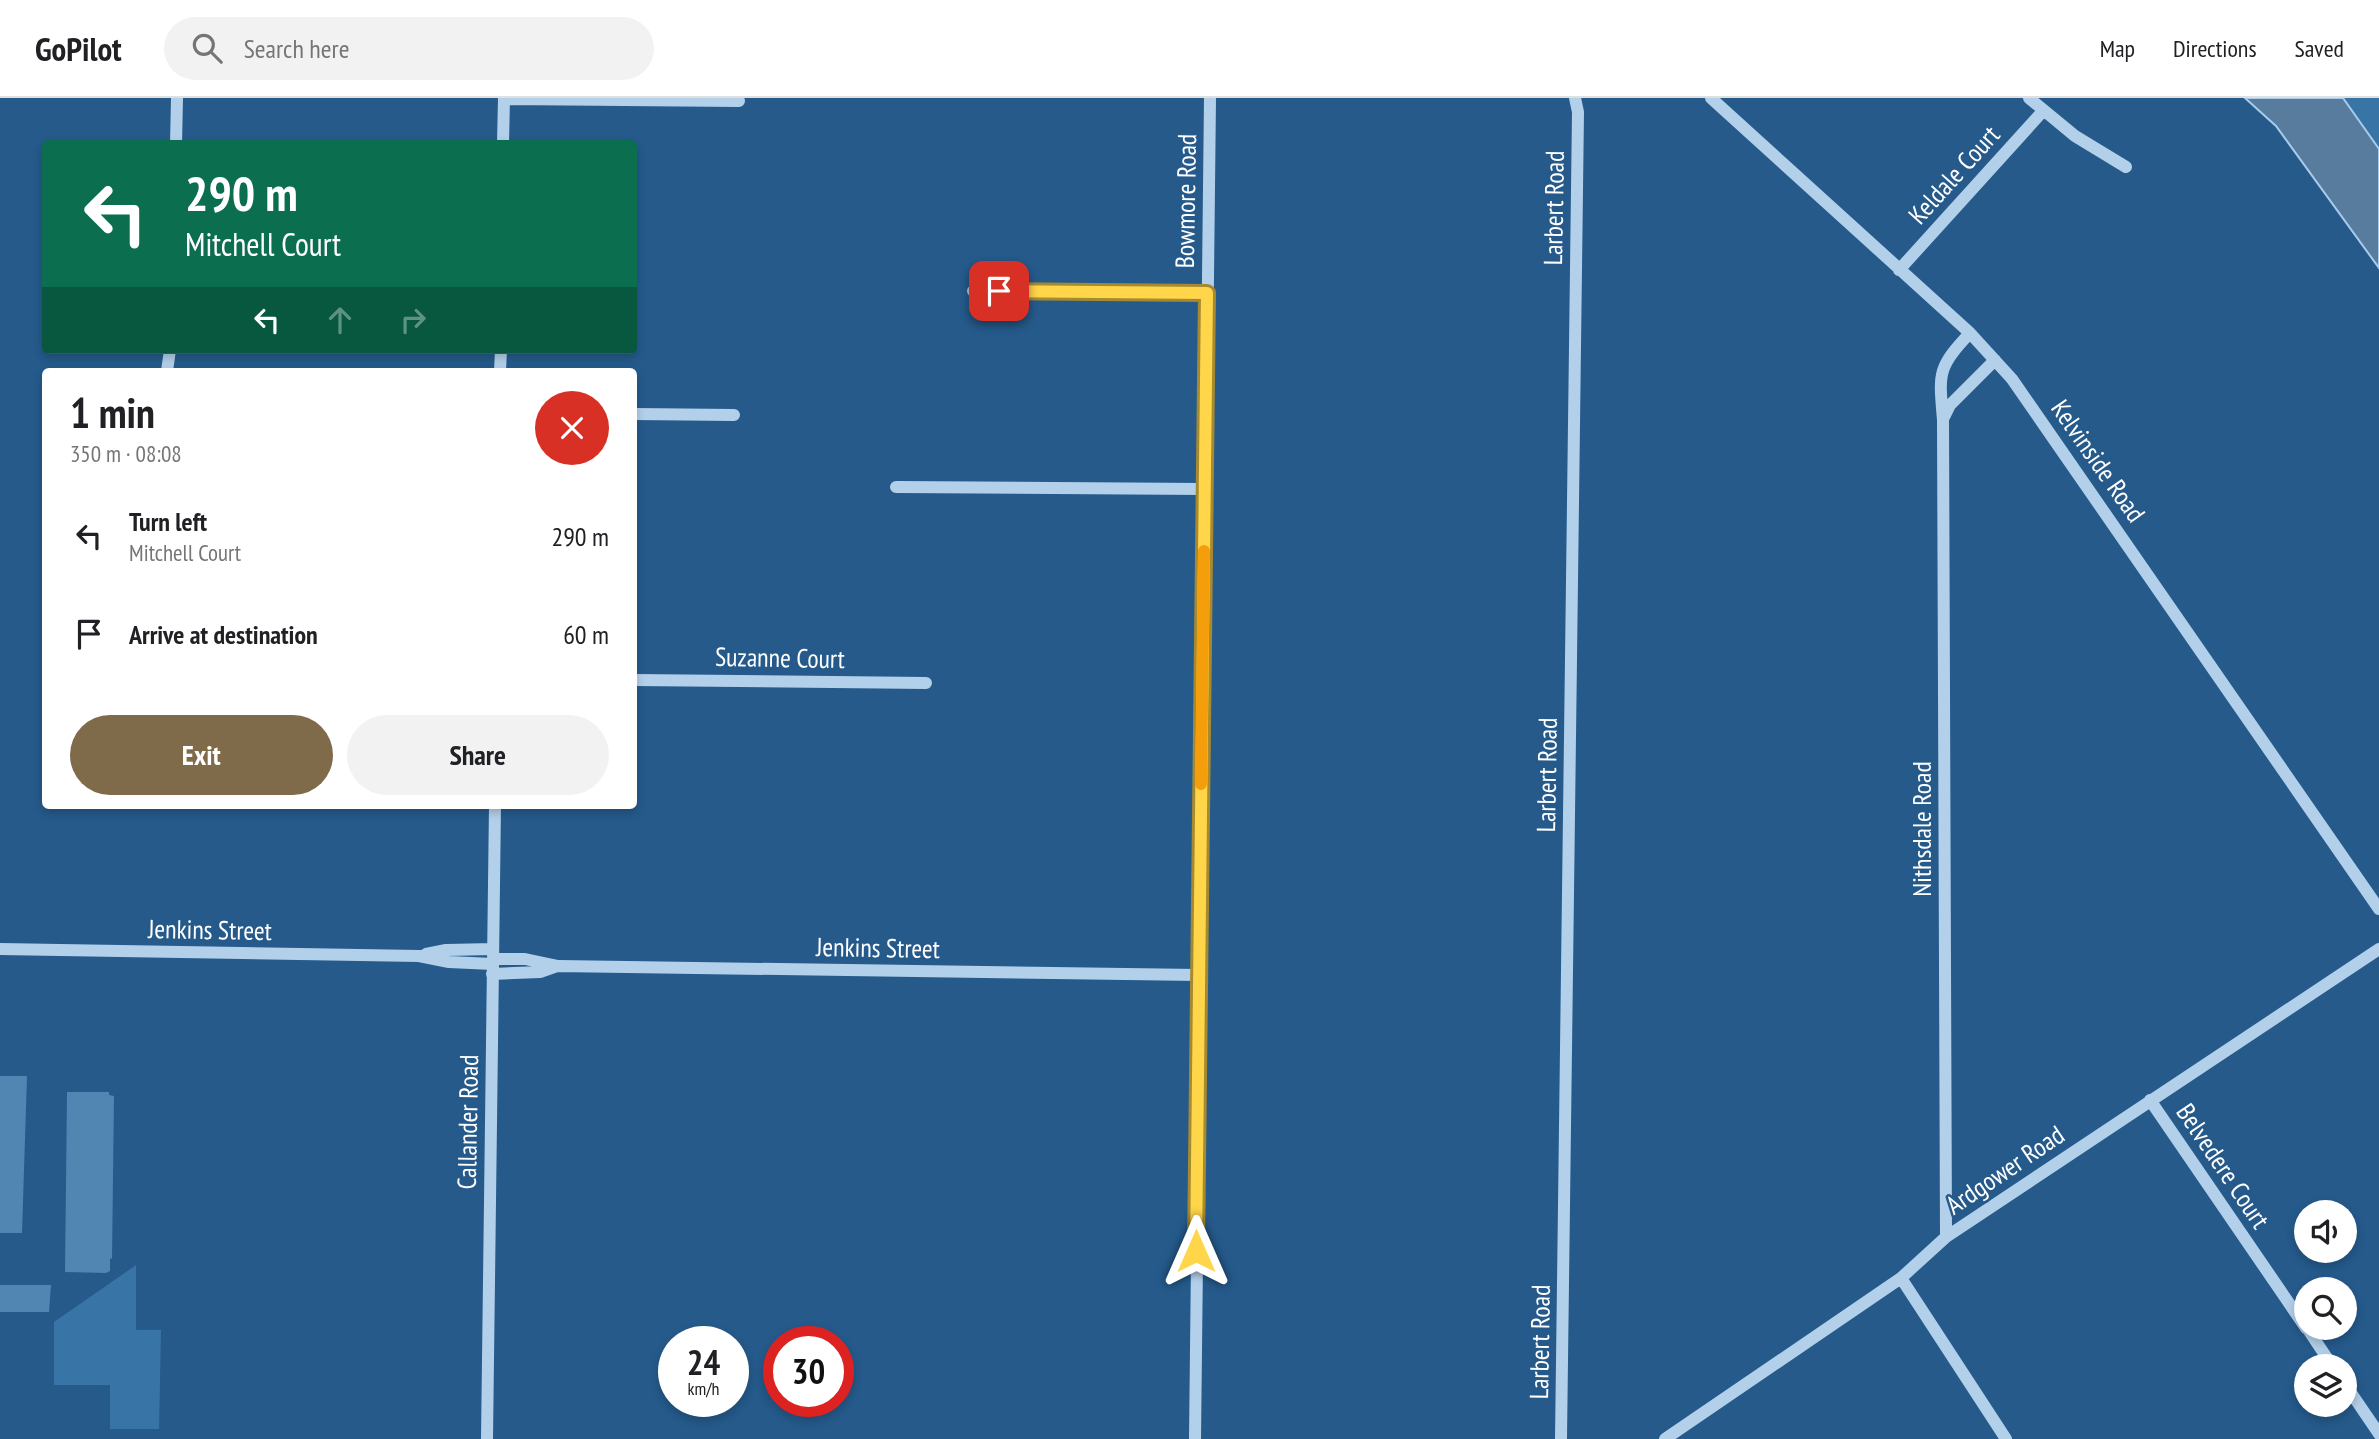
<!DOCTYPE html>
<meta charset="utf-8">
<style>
:root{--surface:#fff;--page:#f2f2f2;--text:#202124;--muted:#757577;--line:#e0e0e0;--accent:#7f6b49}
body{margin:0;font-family:"PT Sans Narrow",sans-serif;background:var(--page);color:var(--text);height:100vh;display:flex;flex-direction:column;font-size:26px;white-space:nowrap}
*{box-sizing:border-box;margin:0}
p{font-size:23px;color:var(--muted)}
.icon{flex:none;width:38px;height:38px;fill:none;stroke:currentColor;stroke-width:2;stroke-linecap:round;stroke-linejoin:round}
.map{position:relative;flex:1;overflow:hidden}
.drawer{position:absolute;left:42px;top:270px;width:595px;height:441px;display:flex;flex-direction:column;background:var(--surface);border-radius:7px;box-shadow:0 4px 10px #0003}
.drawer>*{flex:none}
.guide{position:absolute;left:42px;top:42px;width:595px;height:214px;border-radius:7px;box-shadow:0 4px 10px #0003;background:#0b6e4f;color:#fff;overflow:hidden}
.controls{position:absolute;left:2294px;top:1102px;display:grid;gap:14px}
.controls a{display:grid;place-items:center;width:63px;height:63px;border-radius:50%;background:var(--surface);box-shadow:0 4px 10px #0003;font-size:35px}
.speed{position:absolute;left:658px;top:1228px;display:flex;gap:14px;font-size:35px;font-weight:700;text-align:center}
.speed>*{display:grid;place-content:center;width:91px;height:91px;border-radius:50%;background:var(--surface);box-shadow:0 4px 10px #0003;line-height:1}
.speed small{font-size:18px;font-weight:400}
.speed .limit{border:10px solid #d22;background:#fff;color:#111}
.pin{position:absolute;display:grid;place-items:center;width:60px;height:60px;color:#fff;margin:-30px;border-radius:14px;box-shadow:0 4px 10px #0006}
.me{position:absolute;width:77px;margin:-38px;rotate:0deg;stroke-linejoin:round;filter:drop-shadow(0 0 5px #0008)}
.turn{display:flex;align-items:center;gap:24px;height:147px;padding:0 28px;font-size:32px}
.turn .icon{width:91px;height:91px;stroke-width:2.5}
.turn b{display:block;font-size:49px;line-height:60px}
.lanes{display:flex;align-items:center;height:66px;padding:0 28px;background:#0003;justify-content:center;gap:35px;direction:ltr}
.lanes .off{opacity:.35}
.round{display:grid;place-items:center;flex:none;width:74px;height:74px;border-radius:37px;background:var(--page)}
.headline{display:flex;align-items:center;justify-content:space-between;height:119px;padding:0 28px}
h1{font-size:42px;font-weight:600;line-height:52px}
.cta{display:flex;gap:14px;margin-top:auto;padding:14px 28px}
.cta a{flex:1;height:80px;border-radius:42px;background:var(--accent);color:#fff;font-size:28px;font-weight:600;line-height:80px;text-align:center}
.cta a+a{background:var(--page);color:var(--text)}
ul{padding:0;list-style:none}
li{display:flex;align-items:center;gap:21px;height:98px;padding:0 28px}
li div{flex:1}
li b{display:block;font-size:26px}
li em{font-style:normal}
header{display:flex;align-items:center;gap:42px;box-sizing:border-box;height:98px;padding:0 35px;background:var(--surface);border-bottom:2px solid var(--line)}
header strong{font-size:33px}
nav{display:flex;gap:38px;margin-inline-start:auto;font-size:24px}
.search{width:490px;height:63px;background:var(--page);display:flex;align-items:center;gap:18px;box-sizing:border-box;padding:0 24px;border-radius:38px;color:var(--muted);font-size:26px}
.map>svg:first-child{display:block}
.green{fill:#3974a7}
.water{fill:#587c9e;stroke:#a7cceb;stroke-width:2}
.building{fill:#5186b3}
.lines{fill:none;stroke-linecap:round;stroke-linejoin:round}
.minor{stroke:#b3d0ea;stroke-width:12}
.route-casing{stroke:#a68a30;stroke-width:18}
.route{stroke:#ffd54a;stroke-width:12}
.slow{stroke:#f59e0b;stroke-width:12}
.labels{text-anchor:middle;stroke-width:5;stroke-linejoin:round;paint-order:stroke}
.street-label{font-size:26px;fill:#fff;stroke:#255a8b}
</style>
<header>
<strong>GoPilot</strong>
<div class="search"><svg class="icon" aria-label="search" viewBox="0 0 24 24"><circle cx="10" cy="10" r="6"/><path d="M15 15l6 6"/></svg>Search here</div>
<nav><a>Map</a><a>Directions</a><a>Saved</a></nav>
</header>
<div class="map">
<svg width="2379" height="1341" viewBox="0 0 2379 1341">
<rect width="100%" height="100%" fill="#255a8b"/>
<path class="green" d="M2343,0H2379V51Z
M136,1167V1232H161L159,1331H110V1287H54V1224Z"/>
<path class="water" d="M2245,0H2343L2379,51V170L2276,28Z"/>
<path class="building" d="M0,978H27L22,1135H0Z
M67,994H109V997L114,998L112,1161L110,1160V1173L106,1175L65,1174Z
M0,1187H51L49,1214H0Z"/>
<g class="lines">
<path class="minor" d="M1711,0L1970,235L2012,281L2379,811
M2029,0L2075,38L2126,69
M504,1L739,3
M176,46L177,0
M503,46L504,0
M1899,172L2043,13
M973,193L1207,195
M167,273L170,252
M500,273L501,252
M634,316L734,317
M1943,321L1950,307L1995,262
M896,389L1204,391
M634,582L926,585
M0,851L419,858L449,864L493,866
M426,856L446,852L493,851
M493,861H525L558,868L1198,877
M492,876L540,874L557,868
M2150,1002L2306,1230
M1946,1139L1943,322C1939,275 1937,270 1970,235
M1901,1180L2006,1341
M2307,1230L2333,1269
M2345,1286L2379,1336
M487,1341L495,707
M1195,1341L1210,0
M1561,1341L1578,14L1575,0
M1665,1341L1901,1180L1946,1139L2379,851"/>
</g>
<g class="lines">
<g class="route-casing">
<path id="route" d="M999,193L1207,195L1196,1153"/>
</g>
<use href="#route" class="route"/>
<path class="slow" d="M1201,686L1204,453"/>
</g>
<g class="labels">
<g class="street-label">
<text transform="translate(1954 77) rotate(-48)" y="9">Keldale Court</text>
<text transform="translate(1186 103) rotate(-89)" y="9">Bowmore Road</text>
<text transform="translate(1554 110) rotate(-89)" y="9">Larbert Road</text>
<text transform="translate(2098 363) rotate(55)" y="9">Kelvinside Road</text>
<text transform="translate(780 560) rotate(1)" y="9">Suzanne Court</text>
<text transform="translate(1547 677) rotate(-89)" y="9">Larbert Road</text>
<text transform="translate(1922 731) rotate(-90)" y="9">Nithsdale Road</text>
<text transform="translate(210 832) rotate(1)" y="9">Jenkins Street</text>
<text transform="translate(878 850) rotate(1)" y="9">Jenkins Street</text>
<text transform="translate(468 1024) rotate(-89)" y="9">Callander Road</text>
<text transform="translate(2223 1068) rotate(56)" y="9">Belvedere Court</text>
<text transform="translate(2005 1072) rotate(-34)" y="9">Ardgower Road</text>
<text transform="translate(1540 1244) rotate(-89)" y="9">Larbert Road</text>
</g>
</g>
</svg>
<div class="controls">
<a><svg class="icon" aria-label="sound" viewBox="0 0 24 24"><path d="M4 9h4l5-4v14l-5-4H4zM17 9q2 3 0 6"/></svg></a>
<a><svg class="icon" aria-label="search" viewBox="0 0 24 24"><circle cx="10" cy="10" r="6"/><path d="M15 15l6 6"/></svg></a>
<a><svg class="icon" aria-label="layers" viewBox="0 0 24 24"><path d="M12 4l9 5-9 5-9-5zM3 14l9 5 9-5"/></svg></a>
</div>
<div class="speed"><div>24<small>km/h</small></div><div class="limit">30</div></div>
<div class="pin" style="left:999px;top:193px;background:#d93025"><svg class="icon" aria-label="arrive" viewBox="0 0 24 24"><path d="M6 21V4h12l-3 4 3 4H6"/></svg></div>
<svg class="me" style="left:1196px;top:1153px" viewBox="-20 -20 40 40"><path d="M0-17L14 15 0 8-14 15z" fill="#ffd54a" stroke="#fff" stroke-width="4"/></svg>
<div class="guide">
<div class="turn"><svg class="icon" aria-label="left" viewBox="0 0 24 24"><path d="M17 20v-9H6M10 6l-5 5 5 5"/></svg><div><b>290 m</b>Mitchell Court</div></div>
<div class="lanes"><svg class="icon" aria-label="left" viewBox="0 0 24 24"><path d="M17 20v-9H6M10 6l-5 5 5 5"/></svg><svg class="icon off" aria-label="ahead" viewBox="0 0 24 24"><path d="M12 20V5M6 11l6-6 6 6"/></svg><svg class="icon off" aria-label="right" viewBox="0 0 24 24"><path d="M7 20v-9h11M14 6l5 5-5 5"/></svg></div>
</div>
<section class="drawer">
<div class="headline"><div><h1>1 min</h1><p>350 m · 08:08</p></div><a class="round" style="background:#d93025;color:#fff"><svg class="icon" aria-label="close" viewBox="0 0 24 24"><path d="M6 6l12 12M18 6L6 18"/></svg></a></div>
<ul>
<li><svg class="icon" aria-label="left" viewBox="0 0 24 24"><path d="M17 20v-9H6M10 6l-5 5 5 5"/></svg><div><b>Turn left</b><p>Mitchell Court</p></div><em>290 m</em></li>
<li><svg class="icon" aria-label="arrive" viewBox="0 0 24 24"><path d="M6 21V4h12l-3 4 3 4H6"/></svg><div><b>Arrive at destination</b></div><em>60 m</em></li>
</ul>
<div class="cta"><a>Exit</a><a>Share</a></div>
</section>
</div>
